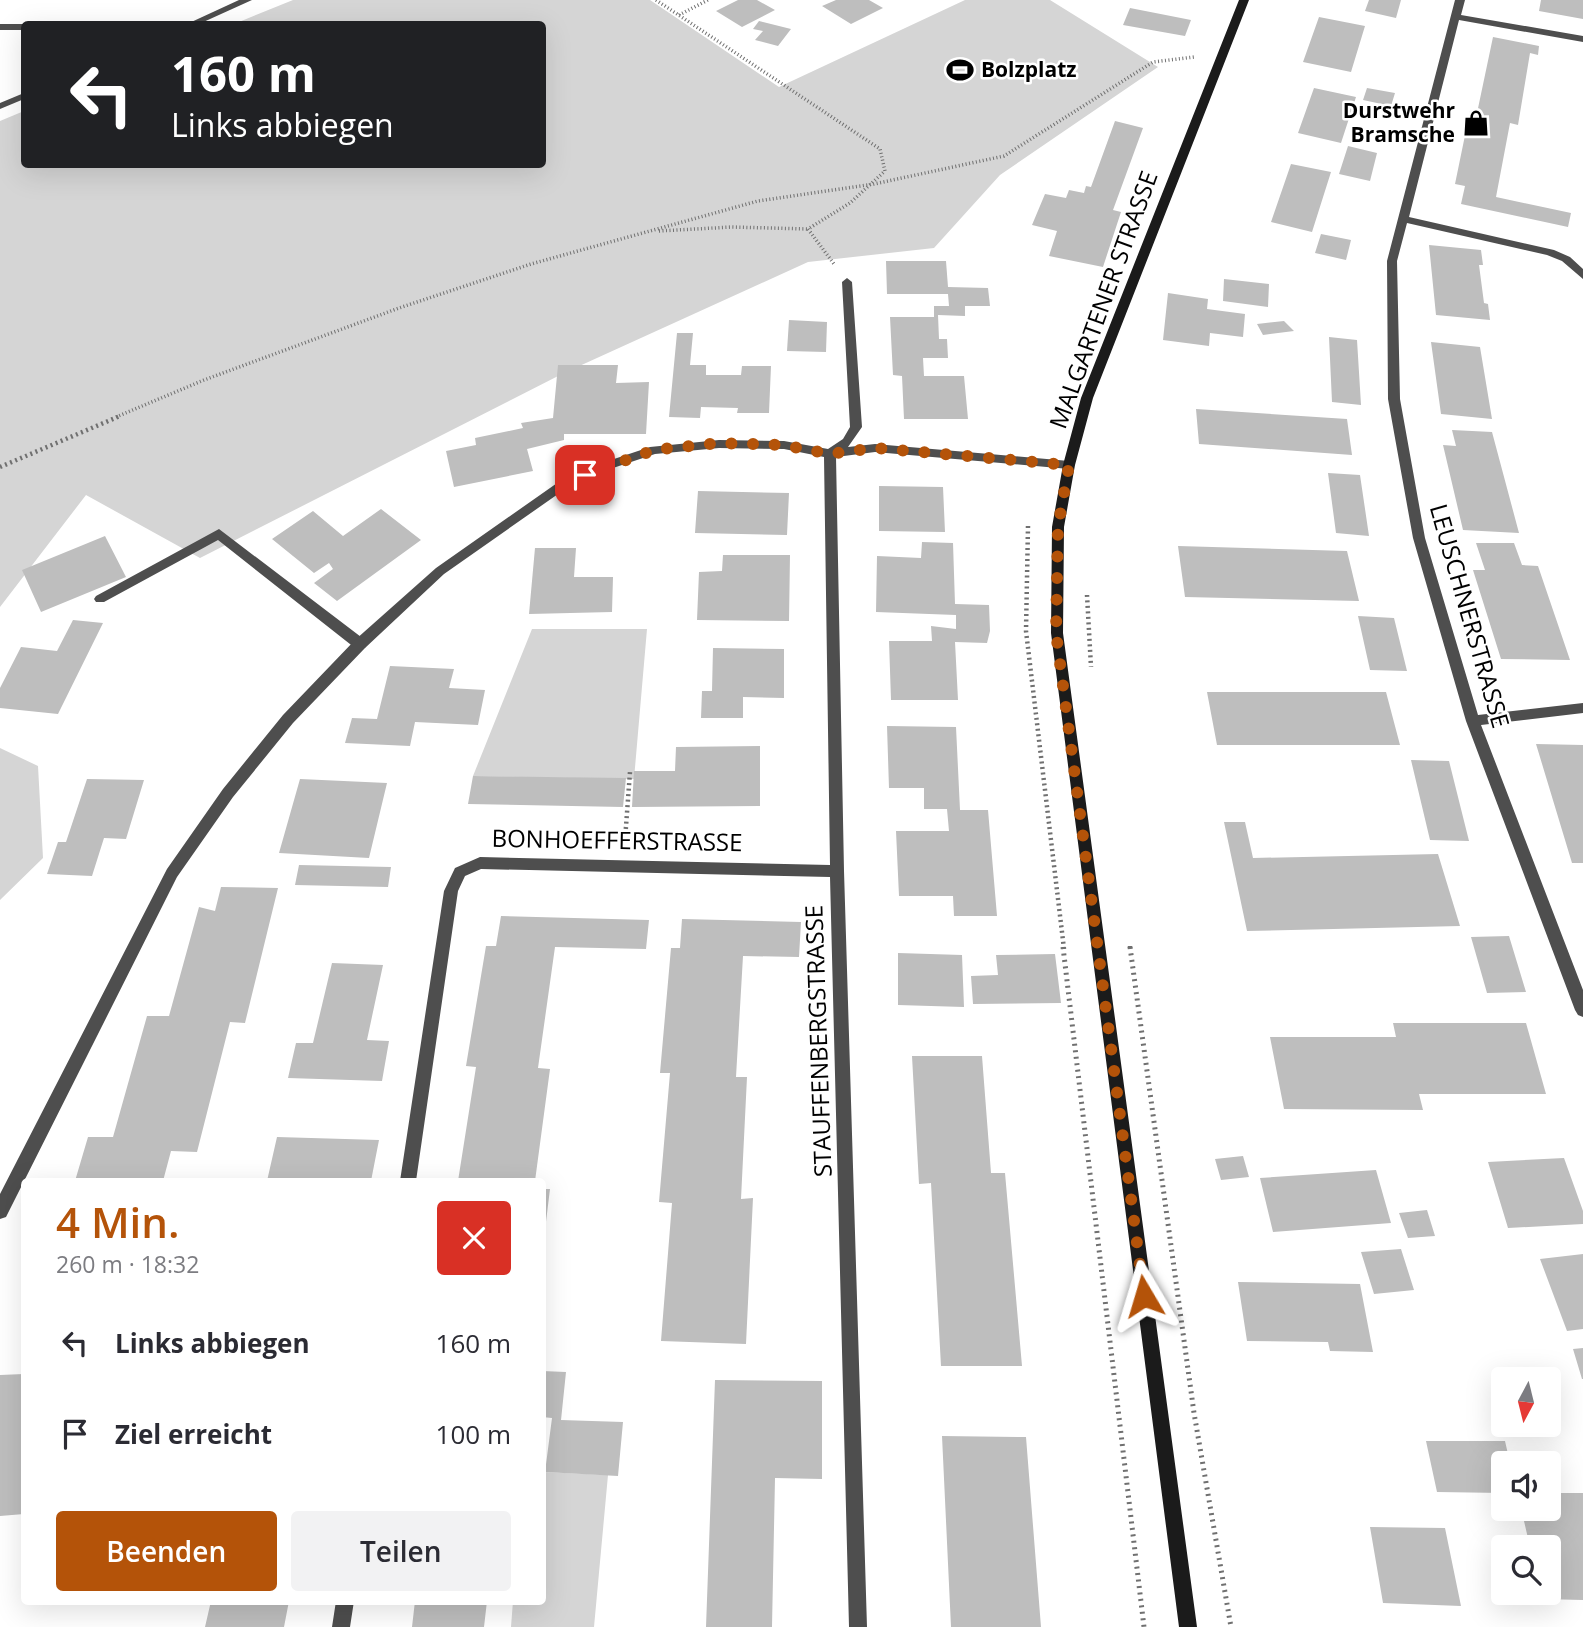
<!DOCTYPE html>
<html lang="de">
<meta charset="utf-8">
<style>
:root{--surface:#fff;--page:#f2f2f3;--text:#2b2b33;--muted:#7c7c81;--accent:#b45309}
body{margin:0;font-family:"Open Sans",sans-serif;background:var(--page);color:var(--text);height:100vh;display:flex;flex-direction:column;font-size:26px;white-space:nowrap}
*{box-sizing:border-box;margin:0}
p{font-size:23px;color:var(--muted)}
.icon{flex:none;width:38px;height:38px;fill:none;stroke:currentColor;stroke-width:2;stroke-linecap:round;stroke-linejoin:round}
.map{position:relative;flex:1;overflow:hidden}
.sheet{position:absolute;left:21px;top:1178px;width:525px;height:427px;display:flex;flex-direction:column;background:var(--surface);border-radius:7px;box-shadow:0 7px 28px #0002}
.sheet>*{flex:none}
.banner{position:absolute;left:21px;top:21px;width:525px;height:147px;border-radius:7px;box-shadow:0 7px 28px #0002;background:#202124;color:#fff;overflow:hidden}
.needle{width:46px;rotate:187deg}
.tools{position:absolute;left:1491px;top:1367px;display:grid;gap:14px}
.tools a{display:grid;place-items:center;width:70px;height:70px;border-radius:7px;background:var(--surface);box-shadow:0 7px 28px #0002;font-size:35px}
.pin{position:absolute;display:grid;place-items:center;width:60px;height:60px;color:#fff;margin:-30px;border-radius:14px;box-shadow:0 4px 10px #0006}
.me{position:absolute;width:77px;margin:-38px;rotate:353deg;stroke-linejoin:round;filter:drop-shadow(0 0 5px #0008)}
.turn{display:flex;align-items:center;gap:24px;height:147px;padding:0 35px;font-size:32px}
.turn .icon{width:91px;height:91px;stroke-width:2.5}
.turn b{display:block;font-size:49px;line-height:60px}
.round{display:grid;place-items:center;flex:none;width:74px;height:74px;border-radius:7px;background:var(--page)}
.summary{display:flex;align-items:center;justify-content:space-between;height:119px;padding:0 35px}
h1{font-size:42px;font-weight:600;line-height:52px;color:var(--accent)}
.action{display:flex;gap:14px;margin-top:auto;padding:14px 35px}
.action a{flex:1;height:80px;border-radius:7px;background:var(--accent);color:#fff;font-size:28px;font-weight:600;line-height:80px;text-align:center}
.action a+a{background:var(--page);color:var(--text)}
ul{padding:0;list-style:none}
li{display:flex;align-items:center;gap:21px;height:91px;padding:0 35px}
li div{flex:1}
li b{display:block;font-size:26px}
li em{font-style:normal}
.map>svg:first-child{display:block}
.green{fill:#d5d5d5}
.building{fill:#bebebe}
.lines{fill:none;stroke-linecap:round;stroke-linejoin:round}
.path-far2{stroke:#707070;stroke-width:3.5;stroke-dasharray:1 2.5;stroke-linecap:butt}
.path-far1{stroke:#707070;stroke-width:4.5;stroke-dasharray:2 3.5;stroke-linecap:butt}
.path{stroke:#707070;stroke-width:5;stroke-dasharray:2 4.5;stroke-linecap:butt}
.lane{fill:#4e4e4e;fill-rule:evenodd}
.street{fill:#4e4e4e;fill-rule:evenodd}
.secondary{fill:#1b1b1b;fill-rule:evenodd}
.route{stroke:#b45309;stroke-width:12;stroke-dasharray:0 21.6}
.labels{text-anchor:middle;stroke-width:5;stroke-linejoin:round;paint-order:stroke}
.far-poi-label{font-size:21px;font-weight:bold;fill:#000;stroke:#fff;text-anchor:start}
.street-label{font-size:24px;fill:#000;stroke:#fff}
</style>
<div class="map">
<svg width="1583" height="1627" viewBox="0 0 1583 1627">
<rect width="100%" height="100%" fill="#fff"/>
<path class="green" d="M293,0H650L779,87L965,0H1050L1158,67L1000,175L934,248L808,262L564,373L200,558L86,495L0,607V121L24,111V164H542V24H234Z
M532,629H647L634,779L473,776Z
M0,748L38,766L43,858L0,900Z
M543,1472L608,1475L594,1627H511L513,1601H542Z"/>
<path class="building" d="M738,0H757L775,10L742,27L716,11Z
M836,0H869L883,8L851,24L822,6Z
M1369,0H1401L1396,18L1365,11Z
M1541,0H1583V19L1539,11Z
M1130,8L1191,20L1185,36L1123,25Z
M1319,17L1365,26L1351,72L1303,62Z
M759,21L791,29L778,46L755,40L763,31L753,29Z
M1493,37L1539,46L1538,55L1530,53L1518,125L1510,123L1496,197L1571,213L1568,227L1461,204L1465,186L1455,184L1470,111L1477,113Z
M1314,88L1356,97L1341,143L1298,133Z
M1367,88L1395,93L1391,106L1363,100Z
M1115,121L1143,128L1113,210L1121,212L1103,267L1049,256L1057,231L1032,225L1045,194L1066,198L1069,190L1084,193L1086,186L1091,187Z
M1348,146L1377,153L1370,181L1339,174Z
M1291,164L1331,172L1312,232L1271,222Z
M1321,234L1351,240L1346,260L1315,253Z
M1429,245L1481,250L1483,265H1479L1484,303L1488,304L1490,320L1436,315Z
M886,261H946L948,287L988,288L990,306H965V316L938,315L939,339H947L948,358H923L924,376H964L968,419H904L902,376L893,375L890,317H934V306H949L948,294H887Z
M1224,279L1269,284L1268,307L1223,301Z
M1168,293L1208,299L1207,309L1245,314L1243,337L1210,333L1209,346L1163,340Z
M789,320L827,322L826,352L787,351Z
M1284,321L1294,331L1263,335L1257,324Z
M677,333H693L690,365H706V375H741L742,366H771L769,413H737L738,408L701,407L700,418L669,417Z
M1329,337L1357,340L1361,405L1332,402Z
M1431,342L1480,347L1492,419L1441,414Z
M558,365H618L616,383L649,382L646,434H564V440L527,449L533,471L454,487L446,451L476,445L475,438L523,428L521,423L553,418Z
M1196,409L1347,419L1352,455L1199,444Z
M1452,430L1492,432L1519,533L1463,530L1443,445L1456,446Z
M1328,473L1360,475L1369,536L1336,533Z
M879,486L943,487L945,532L879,531Z
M698,491L789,493L787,535L695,533Z
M381,509L421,540L337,601L314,583L333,569L329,563L314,573L272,539L313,511L343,536Z
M105,536L126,577L41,612L22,570Z
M922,542L953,543L955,604L989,605L990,631L987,643L955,642L958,700H891L889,641H932L931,626L956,629V615L876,612L877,556L921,558Z
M1476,543H1514L1522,565L1538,566L1570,660L1501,659L1473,570H1485Z
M1178,546L1347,551L1359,601L1185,597Z
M535,548H576L574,577H613L612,612L529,614Z
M723,555H790L789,621L697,620L699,572L722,571Z
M1358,616L1394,618L1407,671L1370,670Z
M73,620L103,623L58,714L0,708V688L21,647L57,651Z
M713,648L784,649V698L743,697V718H701L702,691H712Z
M390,666L454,669L449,688L485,690L478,725L415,722L410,746L345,743L352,718L377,719Z
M1207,692H1386L1400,745H1217Z
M887,726L956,727L960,810H988L997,916H954L953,896H899L896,831H949L947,809H924V788H889Z
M1536,744L1583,745V863H1572Z
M760,746V806L632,807L634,771H675L676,747Z
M1411,760L1449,761L1469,841L1430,840Z
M473,776L626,778L623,807L468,804Z
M87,779L144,780L126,839L104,838L92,876L47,874L58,842H66Z
M300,779L387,783L369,858L279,853Z
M1224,822H1245L1253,858L1438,854L1460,926L1247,931Z
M299,865L391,867L388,887L295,885Z
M221,887L278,888L245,1023L230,1022L197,1152L171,1151L163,1181H75L88,1137H113L147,1016H169L199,907L215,911Z
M501,916L649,920L646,949L555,947L538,1068L550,1069L535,1181H458L476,1067L466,1066L486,946H496Z
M682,919L801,922L799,957L743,956L736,1077H747L741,1199L753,1198L746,1344L661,1341L672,1203L659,1202L670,1073H660L671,948H680Z
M1509,936L1526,992L1487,993L1471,937Z
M898,953L962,955L964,1007L898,1005Z
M1055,954L1061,1003L973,1004L971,976L998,975L996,955Z
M332,963L383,965L367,1040L389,1041L382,1081L288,1078L296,1043H313Z
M1393,1023H1526L1546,1094H1419L1423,1110L1284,1109L1270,1037H1396Z
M912,1056H982L991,1173H1005L1022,1366H941L931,1183L919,1184Z
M277,1137L379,1140L371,1181H267Z
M1243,1156L1249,1177L1221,1180L1215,1159Z
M1564,1158L1583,1211V1224L1508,1228L1488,1162Z
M1376,1170L1391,1223L1273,1232L1260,1178Z
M542,1189H550L544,1238H542Z
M1427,1210L1435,1236L1408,1238L1399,1213Z
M1401,1249L1414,1290L1374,1294L1361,1252Z
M1583,1254V1329L1567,1331L1540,1259Z
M1238,1282L1360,1284L1373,1352L1330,1351L1328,1342L1247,1341Z
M1583,1348V1379H1582L1573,1349Z
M542,1371L566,1372L561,1420L623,1422L618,1476L545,1472L552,1418L542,1417Z
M24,1374V1514L0,1516V1375Z
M715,1380L822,1381V1479L775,1478L772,1627H706Z
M942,1436L1026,1437L1041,1627H951Z
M1426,1441H1505L1510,1463H1503V1493L1437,1492Z
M1549,1493H1583V1600L1542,1599L1541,1592H1549V1547H1530L1521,1508H1549Z
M1370,1527L1445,1528L1461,1606L1383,1603Z
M211,1601H289L284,1627H205Z
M415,1601H487L484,1627H412Z"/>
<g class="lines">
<path class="path-far2" d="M656,0L880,149L885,171L850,203L808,229L834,264
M679,15L708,0
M659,231L732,227L808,229
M116,417L204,380L399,308L531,264L758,201L874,184L1004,156L1153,62L1194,57"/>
<path class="path-far1" d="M0,467L120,416
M1028,526L1026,631L1064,949
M1087,595L1091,667
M625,840L630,772
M1130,946V949"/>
<path class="path" d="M1063,947L1144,1627
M1130,947L1194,1413L1231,1627"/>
<path class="lane" d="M219,529L365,640L366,644L365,648H355L218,540L104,602H96L94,599L96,596Z"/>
<path class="street" d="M239,0H252L199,24H187Z
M1455,0H1465L1461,15L1583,36V42L1459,20L1409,217L1554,250L1570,257L1583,269V279L1562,261L1547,255L1407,223L1397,261L1400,399L1425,538L1478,715L1583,703V713L1481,725L1583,990V1017L1578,1015L1575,1010L1466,721L1413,538L1388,399L1387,261Z
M0,24H25L24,30H0Z
M24,93V99L0,109V103Z
M847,278L852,282L862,427L848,447L875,444L1069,461L1075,465L1069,469L875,452L836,457L844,871L867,1627H849L830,877L481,869L465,876L458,891L416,1181H400L444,891L455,868L480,857L830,865L824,457L784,449L719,448L655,454L610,469L568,487L444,574L365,648L293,723L233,797L177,877L6,1217L0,1219V1194L167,869L223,789L283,715L355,640L436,568L560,481L602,463L650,447L719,440L784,441L828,449L843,439L850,427L842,282Z
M336,1601H354L350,1627H332Z"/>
<path class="secondary" d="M1239,0H1249L1093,398L1075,465L1064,527L1063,633L1197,1627H1179L1051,633L1052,527L1063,465L1081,398Z"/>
</g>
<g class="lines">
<path class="route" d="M585,475L654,450L719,443L783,445L830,454L875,448L1069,465L1058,527L1056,633L1144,1296"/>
</g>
<defs>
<g id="stadium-bare" transform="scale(2.1)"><path d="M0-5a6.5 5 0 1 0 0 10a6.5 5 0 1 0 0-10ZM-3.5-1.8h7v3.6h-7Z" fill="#000" stroke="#fff" stroke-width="2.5" paint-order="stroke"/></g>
<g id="shop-bare" transform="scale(2.1)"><path d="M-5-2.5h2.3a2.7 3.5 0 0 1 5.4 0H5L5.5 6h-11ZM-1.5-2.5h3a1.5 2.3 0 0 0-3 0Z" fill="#000" stroke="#fff" stroke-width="2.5" paint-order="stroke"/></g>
</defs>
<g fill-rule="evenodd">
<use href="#stadium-bare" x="960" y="70"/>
<use href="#shop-bare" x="1476" y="123"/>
</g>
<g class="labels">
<g class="far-poi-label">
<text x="981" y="77">Bolzplatz</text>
<text x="1455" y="118" text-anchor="end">Durstwehr<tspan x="1455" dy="24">Bramsche</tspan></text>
</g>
<g class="street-label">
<text transform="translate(1104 300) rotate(-70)" y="8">MALGARTENER STRASSE</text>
<text transform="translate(1469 616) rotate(74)" y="8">LEUSCHNERSTRASSE</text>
<text transform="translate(617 841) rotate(1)" y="8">BONHOEFFERSTRASSE</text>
<text transform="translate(819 1041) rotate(-92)" y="8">STAUFFENBERGSTRASSE</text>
</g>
</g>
</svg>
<div class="tools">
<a><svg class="needle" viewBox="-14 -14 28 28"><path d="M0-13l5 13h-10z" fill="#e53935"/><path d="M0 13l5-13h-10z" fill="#7c7c81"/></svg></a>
<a><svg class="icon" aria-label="sound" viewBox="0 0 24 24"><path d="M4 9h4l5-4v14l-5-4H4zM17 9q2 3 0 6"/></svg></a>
<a><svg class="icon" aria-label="search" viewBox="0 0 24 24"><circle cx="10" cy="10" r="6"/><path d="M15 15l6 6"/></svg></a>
</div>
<div class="pin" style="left:585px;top:475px;background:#d93025"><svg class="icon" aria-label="arrive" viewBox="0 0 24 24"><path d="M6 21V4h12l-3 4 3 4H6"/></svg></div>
<svg class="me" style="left:1144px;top:1296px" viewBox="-20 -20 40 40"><path d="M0-17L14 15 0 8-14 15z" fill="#b45309" stroke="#fff" stroke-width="4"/></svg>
<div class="banner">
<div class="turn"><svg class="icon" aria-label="left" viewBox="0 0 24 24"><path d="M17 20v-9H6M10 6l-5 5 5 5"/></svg><div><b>160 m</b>Links abbiegen</div></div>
</div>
<section class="sheet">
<div class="summary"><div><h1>4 Min.</h1><p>260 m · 18:32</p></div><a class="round" style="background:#d93025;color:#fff"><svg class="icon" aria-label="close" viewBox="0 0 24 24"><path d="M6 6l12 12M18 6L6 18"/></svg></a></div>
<ul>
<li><svg class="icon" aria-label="left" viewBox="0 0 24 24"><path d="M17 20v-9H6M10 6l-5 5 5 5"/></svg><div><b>Links abbiegen</b></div><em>160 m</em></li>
<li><svg class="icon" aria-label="arrive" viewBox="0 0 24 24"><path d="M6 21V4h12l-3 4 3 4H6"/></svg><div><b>Ziel erreicht</b></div><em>100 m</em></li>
</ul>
<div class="action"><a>Beenden</a><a>Teilen</a></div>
</section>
</div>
